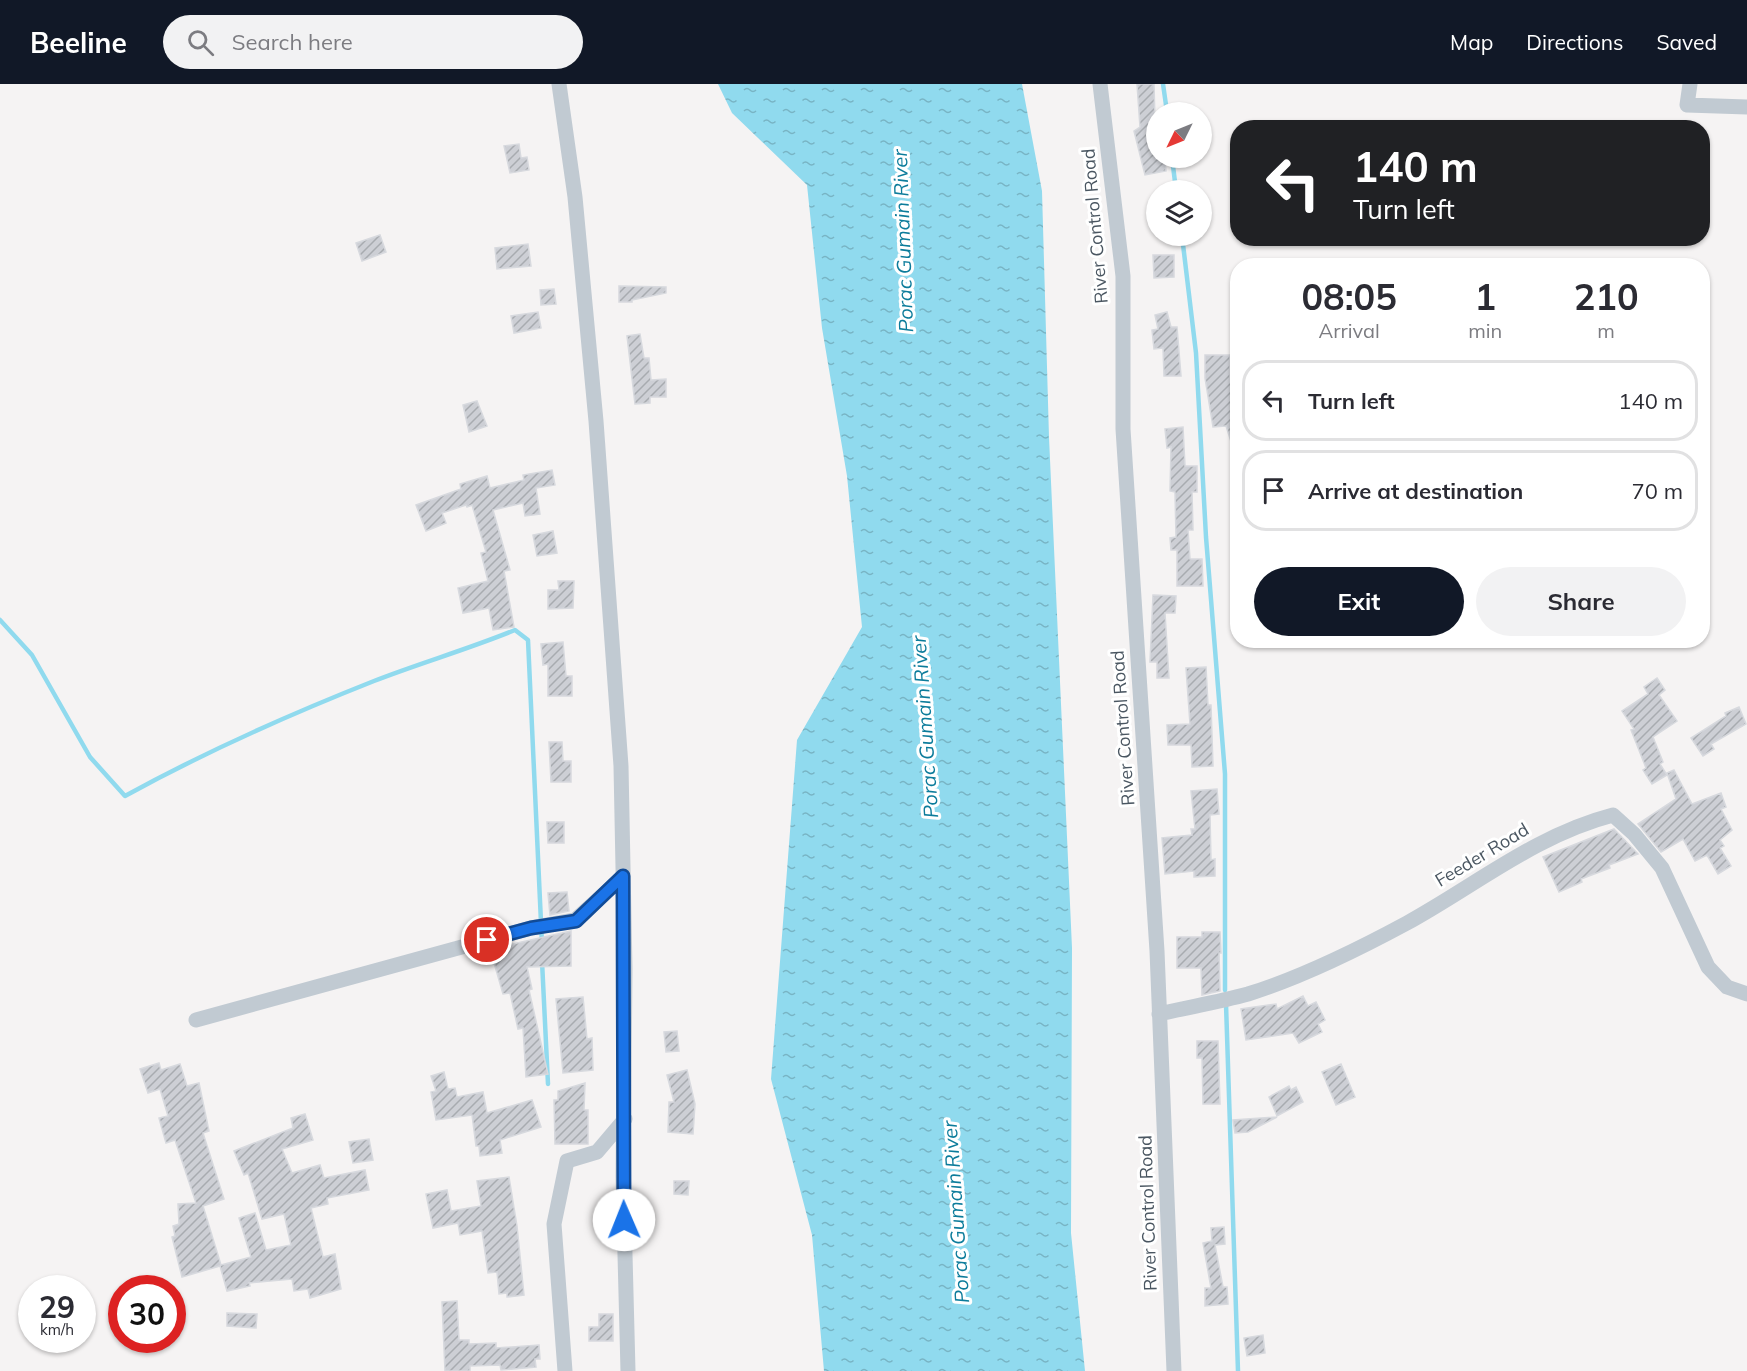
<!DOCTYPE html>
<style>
:root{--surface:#fff;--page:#f2f2f3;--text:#2b2b33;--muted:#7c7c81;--line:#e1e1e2;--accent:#111827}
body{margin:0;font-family:Mulish,sans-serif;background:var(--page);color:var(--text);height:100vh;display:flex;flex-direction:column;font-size:22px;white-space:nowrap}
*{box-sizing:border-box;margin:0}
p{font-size:20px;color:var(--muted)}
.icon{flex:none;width:33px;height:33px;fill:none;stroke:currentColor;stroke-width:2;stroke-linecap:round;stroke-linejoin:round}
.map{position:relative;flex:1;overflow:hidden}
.side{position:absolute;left:1230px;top:174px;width:480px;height:390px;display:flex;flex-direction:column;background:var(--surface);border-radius:24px;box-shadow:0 2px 4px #0004}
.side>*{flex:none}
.guide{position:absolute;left:1230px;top:36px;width:480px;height:126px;border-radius:24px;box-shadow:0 2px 4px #0004;background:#202124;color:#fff;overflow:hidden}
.needle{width:39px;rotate:227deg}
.buttons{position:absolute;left:1146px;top:18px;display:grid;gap:12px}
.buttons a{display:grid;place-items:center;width:66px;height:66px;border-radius:50%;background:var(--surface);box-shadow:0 2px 4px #0004;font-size:30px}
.speed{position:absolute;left:18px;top:1191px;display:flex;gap:12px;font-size:30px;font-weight:700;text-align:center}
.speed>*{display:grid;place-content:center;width:78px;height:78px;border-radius:50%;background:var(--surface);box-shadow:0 2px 4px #0004;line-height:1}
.speed small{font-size:15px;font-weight:400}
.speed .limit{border:9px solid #d22;background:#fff;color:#111}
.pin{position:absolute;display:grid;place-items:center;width:51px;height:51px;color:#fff;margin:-26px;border:3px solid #fff;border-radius:50%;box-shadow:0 2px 6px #0007}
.me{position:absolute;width:66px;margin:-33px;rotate:359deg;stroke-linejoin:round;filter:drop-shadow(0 0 4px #0008)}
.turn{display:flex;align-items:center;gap:21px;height:126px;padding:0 24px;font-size:27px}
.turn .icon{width:78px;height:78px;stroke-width:2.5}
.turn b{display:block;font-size:42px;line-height:51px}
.eta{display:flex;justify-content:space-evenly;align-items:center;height:102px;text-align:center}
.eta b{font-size:36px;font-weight:700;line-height:42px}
.primary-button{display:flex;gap:12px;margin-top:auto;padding:12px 24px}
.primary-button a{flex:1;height:69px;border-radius:36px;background:var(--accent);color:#fff;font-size:24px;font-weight:700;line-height:69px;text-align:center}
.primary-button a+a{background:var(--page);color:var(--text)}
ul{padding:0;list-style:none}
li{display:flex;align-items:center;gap:18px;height:81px;margin:0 12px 9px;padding:0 12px;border:3px solid var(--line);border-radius:24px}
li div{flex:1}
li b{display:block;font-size:22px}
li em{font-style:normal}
header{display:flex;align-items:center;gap:36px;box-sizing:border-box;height:84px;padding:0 30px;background:var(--accent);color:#fff}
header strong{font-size:28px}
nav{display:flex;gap:33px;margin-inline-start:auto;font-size:21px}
.search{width:420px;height:54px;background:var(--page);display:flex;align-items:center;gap:15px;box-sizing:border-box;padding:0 21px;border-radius:33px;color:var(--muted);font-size:22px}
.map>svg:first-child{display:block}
.water{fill:url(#water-ripples)}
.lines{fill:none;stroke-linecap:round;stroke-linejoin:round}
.stream{stroke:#90daee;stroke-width:4.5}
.building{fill:url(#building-hatch);stroke:#d7d9de;stroke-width:1.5}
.street{stroke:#c1cad2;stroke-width:15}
.route-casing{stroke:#114b97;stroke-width:15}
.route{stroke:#1a73e8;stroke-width:10}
.labels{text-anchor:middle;stroke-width:6;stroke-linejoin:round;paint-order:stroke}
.street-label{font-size:18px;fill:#4a5661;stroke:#fff}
.water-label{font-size:20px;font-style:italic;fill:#0c7c9b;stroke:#fff}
</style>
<header>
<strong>Beeline</strong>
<div class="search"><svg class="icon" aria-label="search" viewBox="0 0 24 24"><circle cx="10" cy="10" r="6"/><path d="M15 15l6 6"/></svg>Search here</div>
<nav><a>Map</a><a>Directions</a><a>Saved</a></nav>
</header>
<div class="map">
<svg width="1747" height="1287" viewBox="0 0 1747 1287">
<defs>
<pattern id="water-ripples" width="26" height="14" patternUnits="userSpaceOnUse" patternTransform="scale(1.5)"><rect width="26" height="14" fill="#90daee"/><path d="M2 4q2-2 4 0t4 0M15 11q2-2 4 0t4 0" fill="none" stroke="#78b4c4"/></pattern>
<pattern id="building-hatch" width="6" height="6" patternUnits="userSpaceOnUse" patternTransform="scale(1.5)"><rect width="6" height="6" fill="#cdcfd5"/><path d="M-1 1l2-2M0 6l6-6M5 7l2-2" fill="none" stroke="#a8abb0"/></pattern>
</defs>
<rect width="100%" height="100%" fill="#f5f3f3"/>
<path class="water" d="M718,0H1022L1042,107L1049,353L1072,864L1071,1149L1085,1287H824L812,1151L771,995L797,656L862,543L847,392L822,244L807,101L732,29Z"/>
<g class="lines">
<path class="stream" d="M1163,0L1167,28
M1172,74L1176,106
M1182,152L1196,269L1206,453L1225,690V906
M0,536L32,571L90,673L125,712C205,668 288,631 374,597C420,579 469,565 515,546L528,556L542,860
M542,877L548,1000
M1226,920L1238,1287"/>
</g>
<path class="building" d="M1137,0H1154L1156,75L1165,74L1166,87L1145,91L1134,47L1140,43Z
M519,60L521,74L527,73L529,86L510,89L504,62Z
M380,151L386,168L362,177L356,159Z
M528,160L531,182L497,185L495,164Z
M1153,171H1174V193L1154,194Z
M619,202L666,203V209L632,216V218H619Z
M554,205L556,220L541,221L540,206Z
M538,228L541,244L514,249L511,232Z
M1167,228L1171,243H1177L1181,292H1164L1163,264L1154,265L1152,246L1158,245L1155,231Z
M640,250L644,274H649L651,296L666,295V313H650V319L635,320L627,252Z
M1205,271H1230V297L1234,314H1238V370H1235L1226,342L1213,343L1205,294Z
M477,317L487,342L469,348L463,321Z
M1183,343L1185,382H1197V408H1192L1193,446H1188L1190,475H1202L1203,502H1177V466H1171L1170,454L1176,453L1175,408L1170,407L1171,363L1167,364L1165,345Z
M552,386L555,401L536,404L540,430L525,432L523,419L493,426L510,486L504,487L514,543L493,546L489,524L463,529L458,504L488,497L481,469L486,468L472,421L467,423L466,421L442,429L446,439L426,447L416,421L461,405L460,400L487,392L490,404L524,396L523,391Z
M553,447L557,469L537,472L533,451Z
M558,497H574L573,524L548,525V506H559Z
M1153,511L1176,512L1175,529H1165L1169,594H1157V578H1150Z
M563,558L566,592H572V612H548V580L543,581L541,560Z
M1206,583L1208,621H1211L1213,682L1192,683L1191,661H1168L1167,641L1190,640L1186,584Z
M1657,594L1665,606L1659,611L1677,637L1653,653L1663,678L1660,680L1667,691L1652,700L1643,686L1646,684L1631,646L1634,645L1622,627L1648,610L1644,603Z
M1739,623L1746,640L1711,660L1714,665L1703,672L1691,654L1726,632L1725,629Z
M549,658H562L563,677H571V698H551Z
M1674,686L1692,720L1721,709L1726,723L1721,725L1732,746L1720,756L1724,762L1720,764L1731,782L1718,790L1707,771L1695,777L1683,755L1661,768L1638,740L1676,715L1667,689Z
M1217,705L1219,730L1210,731L1211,776L1215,775V792L1194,793V787L1165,790L1162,754L1192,751L1191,745H1195L1191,707Z
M547,738H564V759H548Z
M1614,745L1638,770L1609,781L1610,784L1581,795L1582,798L1559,808L1543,773Z
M567,808L569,827L550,831L548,809Z
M571,847V882L527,883L532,905L529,906L548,990L526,993L523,944L518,945L510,909L503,910L490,865Z
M1202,848H1220L1221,869H1219L1220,907L1202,911L1201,884H1177V853H1202Z
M1303,912L1308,922L1316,918L1325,936L1318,940L1322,948L1299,959L1293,949L1246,956L1241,925L1276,920L1277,925Z
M583,913L587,955L592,954L593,986L563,989L556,915Z
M677,947L679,967L666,968L664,948Z
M1197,957H1218L1220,1020H1203L1202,974H1197Z
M159,979L161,986L180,980L187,1002L199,999L209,1047L203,1049L224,1115L203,1122L221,1181L251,1173L239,1134L255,1129L266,1166L291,1161L284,1130L262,1135L248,1089L244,1091L234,1067L293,1044L291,1034L305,1030L313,1056L282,1065L292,1089L320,1081L324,1094L365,1086L369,1106L327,1114L328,1120L311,1124L323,1173L335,1170L341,1205L310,1214L308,1205L294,1207L292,1195L249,1199L250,1202L227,1207L220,1182L182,1193L172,1153L175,1152L173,1142L179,1140L178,1120L196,1119L175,1056L166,1059L159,1034L168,1032L160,1005L148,1009L140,985Z
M1341,980L1355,1013L1336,1021L1322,988Z
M687,986L695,1020L693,1050L668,1048L669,1018H674L667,991Z
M444,988L448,1005L455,1004L457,1013L483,1008L487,1029L532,1016L541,1043L500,1056L502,1069L480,1072L479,1062H476L472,1031L436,1036L431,1008L436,1007L431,992Z
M585,999L584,1026H588V1060H555L554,1016H558V1007Z
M1289,1002L1291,1006L1296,1003L1303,1018L1277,1032L1269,1013Z
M1277,1033L1248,1048L1235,1049L1233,1036Z
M369,1055L373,1076L353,1079L349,1058Z
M509,1093L517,1142L524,1211L507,1213V1209L499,1210L497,1188L488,1189L482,1147L460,1151L458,1139L433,1144L426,1110L447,1106L451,1127L481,1122L477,1097Z
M674,1097H689L688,1111L674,1110Z
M1224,1143L1225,1160L1215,1161L1223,1203H1227L1228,1220L1205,1222V1204H1211L1203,1159L1212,1157L1211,1144Z
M457,1217L459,1256H469V1260L496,1259V1264L539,1261L540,1275H535L536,1283L501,1286L500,1281L470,1282V1287H445L442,1218Z
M227,1229L257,1230L256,1244L227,1242Z
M599,1230H613V1257H589V1243H599Z
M1263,1251L1265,1269L1247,1272L1244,1254Z"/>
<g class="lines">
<path class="street" d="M559,0L575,113L596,337L621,682L625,885L623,1093L628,1287
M1100,0L1123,192V345L1157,867L1174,1287
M1690,0L1687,21L1747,23
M1159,930C1189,923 1219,918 1248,910C1303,893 1357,866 1407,839C1476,801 1536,751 1613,731L1634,750L1662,784L1708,883L1727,903L1747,910
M196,936L531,844L575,836L623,793
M565,1287L554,1140L567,1077L597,1068L625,1035"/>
</g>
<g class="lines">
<g class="route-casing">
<path id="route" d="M487,856L531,844L576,837L623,792L624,1136"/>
</g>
<use href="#route" class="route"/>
</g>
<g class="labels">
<g class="street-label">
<text transform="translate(1095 142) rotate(-95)" y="6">River Control Road</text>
<text transform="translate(1123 644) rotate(-94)" y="6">River Control Road</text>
<text transform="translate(1482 771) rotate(-31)" y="6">Feeder Road</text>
<text transform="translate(1148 1129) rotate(-92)" y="6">River Control Road</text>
</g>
<g class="water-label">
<text transform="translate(903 157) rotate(-92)" y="7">Porac Gumain River</text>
<text transform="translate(925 643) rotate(-94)" y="7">Porac Gumain River</text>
<text transform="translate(956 1128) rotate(-94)" y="7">Porac Gumain River</text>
</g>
</g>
</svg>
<div class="buttons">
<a><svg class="needle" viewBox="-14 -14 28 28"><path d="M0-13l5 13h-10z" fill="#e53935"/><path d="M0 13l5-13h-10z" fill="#7c7c81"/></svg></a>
<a><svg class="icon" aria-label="layers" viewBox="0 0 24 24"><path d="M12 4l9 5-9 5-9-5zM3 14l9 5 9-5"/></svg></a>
</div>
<div class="speed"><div>29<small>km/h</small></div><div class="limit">30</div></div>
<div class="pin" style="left:487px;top:856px;background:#d93025"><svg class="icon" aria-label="arrive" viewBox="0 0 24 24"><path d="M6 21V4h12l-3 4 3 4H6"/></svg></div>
<svg class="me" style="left:624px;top:1136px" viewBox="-20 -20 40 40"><circle r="19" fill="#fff"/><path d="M0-13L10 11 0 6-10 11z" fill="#1a73e8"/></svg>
<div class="guide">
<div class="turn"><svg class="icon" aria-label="left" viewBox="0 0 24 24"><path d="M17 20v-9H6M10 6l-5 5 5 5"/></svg><div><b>140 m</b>Turn left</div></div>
</div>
<section class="side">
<div class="eta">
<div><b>08:05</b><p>Arrival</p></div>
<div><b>1</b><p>min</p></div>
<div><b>210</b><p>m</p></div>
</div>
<ul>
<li><svg class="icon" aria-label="left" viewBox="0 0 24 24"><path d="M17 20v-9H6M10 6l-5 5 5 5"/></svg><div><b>Turn left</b></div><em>140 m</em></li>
<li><svg class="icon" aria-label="arrive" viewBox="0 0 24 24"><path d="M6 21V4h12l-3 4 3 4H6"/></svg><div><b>Arrive at destination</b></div><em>70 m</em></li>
</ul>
<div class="primary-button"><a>Exit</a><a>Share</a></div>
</section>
</div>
